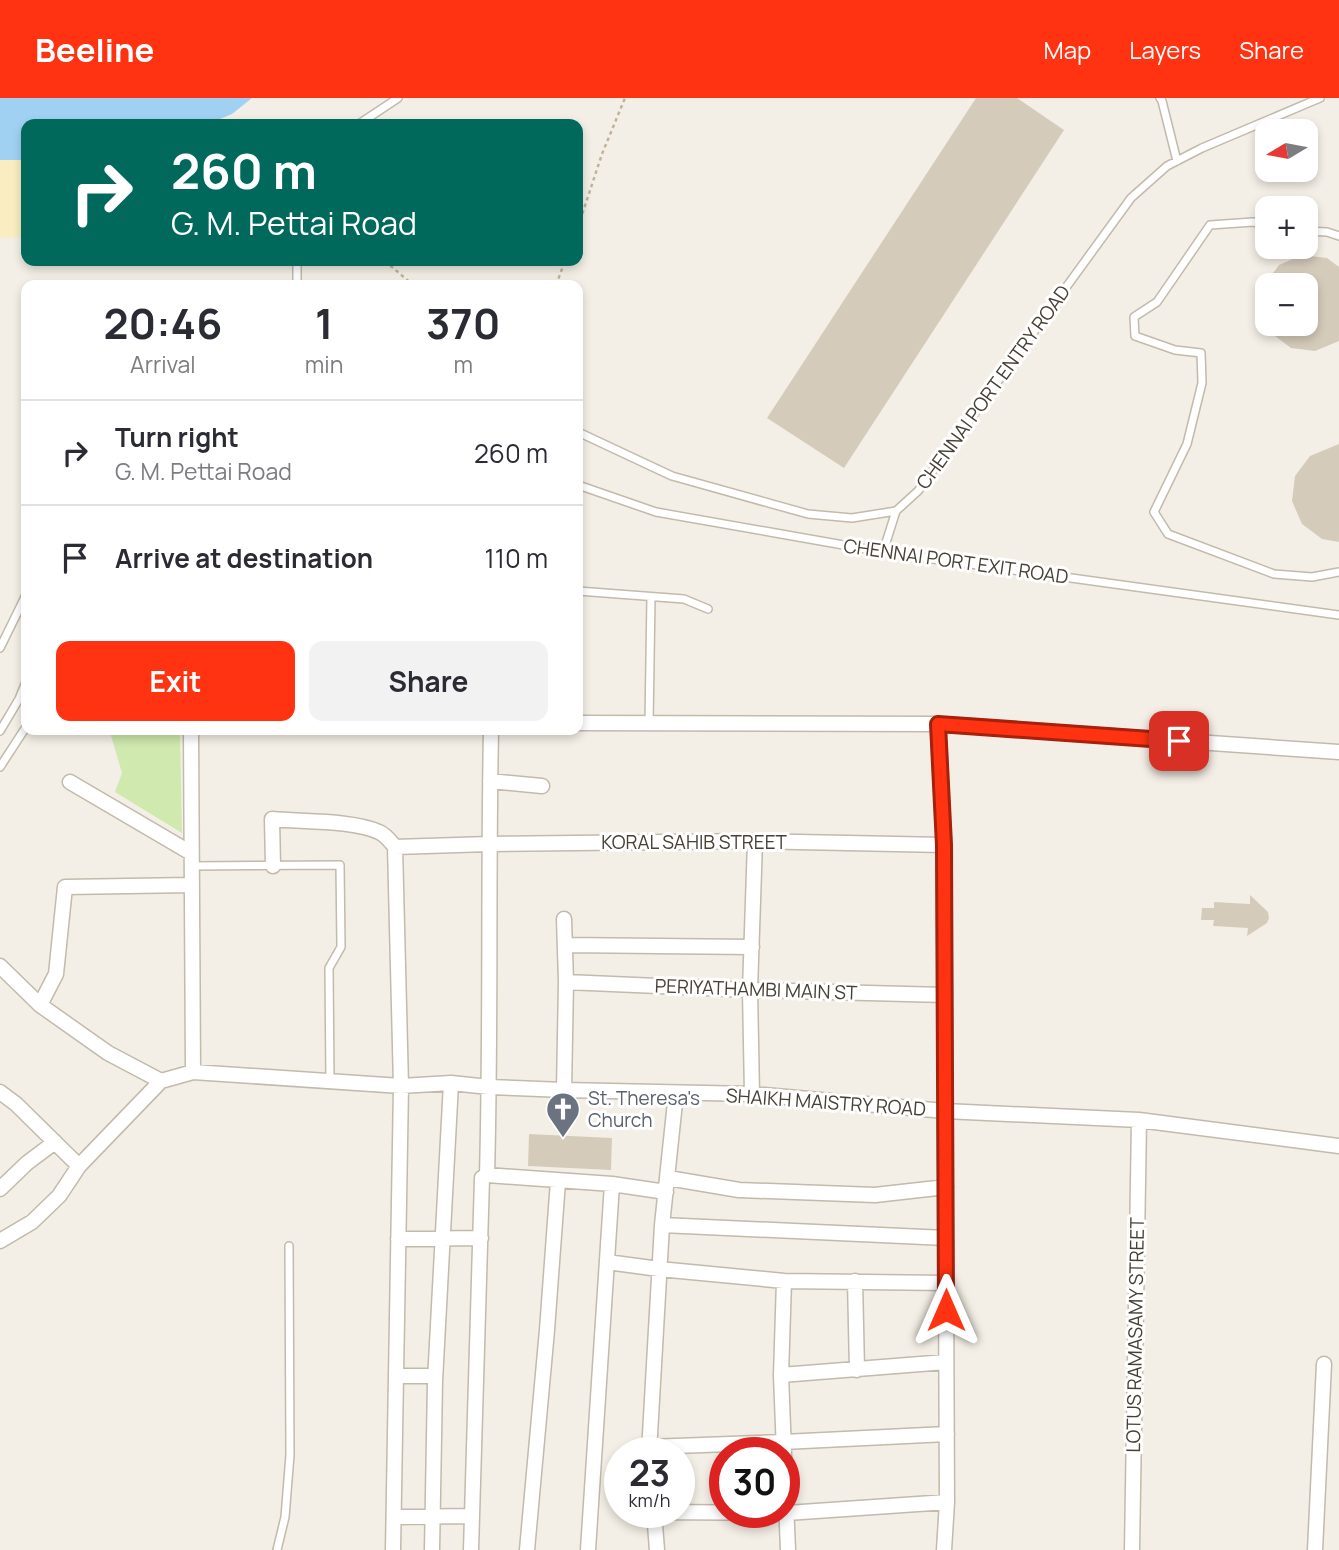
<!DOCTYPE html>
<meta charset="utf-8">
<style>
:root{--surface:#fff;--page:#f2f2f3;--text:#2b2b33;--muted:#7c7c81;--line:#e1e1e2;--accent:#ff3312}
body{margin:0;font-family:Manrope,sans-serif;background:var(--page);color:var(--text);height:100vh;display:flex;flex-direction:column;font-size:26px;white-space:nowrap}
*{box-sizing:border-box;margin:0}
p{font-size:23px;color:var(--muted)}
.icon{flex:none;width:38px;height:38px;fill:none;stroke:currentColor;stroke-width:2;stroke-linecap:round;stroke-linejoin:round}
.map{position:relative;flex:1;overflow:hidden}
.details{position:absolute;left:21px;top:182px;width:562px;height:455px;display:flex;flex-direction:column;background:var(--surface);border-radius:14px;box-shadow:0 4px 10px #0003}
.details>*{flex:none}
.guide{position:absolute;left:21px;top:21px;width:562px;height:147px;border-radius:14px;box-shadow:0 4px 10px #0003;background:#00695c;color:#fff;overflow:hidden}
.needle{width:46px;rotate:260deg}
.buttons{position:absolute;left:1255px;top:21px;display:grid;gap:14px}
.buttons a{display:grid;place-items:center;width:63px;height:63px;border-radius:14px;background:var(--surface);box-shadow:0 4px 10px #0003;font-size:35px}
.speed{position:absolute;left:604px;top:1339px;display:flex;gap:14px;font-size:35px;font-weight:700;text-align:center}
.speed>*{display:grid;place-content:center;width:91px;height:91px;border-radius:50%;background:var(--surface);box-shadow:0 4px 10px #0003;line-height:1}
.speed small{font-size:18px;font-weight:400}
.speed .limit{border:10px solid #d22;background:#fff;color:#111}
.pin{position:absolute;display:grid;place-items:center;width:60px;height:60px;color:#fff;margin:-30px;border-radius:14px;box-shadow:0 4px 10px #0006}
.me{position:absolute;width:77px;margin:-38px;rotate:0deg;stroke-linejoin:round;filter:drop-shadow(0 0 5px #0008)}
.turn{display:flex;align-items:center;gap:24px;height:147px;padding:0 35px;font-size:32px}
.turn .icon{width:91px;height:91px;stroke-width:2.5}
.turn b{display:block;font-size:49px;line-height:60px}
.eta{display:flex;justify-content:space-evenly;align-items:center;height:119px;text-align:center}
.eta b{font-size:42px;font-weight:700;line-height:49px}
.primary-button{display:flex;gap:14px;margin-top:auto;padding:14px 35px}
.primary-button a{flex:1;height:80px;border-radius:14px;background:var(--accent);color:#fff;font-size:28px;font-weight:700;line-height:80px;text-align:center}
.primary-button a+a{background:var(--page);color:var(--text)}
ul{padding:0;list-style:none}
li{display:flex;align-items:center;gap:21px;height:105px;padding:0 35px;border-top:2px solid var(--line)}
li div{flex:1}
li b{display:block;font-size:26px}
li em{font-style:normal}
header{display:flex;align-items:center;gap:42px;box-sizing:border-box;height:98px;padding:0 35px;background:var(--accent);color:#fff}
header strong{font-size:33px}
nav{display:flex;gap:38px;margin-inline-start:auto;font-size:24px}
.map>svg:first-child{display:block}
.green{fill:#cfe9ae}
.sand{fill:#f9edc1}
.water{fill:#a1d1f2}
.building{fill:#d5cbbb}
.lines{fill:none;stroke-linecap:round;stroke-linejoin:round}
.service-casing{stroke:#c2baab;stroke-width:10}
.minor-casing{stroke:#c2baab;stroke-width:17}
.path{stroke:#c1b399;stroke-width:2.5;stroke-dasharray:3.5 3.5;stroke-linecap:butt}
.service{stroke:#fff;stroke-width:7}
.minor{stroke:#fff;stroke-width:14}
.route-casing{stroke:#a6210c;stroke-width:18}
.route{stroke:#ff3312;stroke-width:12}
.labels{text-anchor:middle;stroke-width:6;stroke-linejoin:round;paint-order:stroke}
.street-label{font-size:19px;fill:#474035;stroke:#fff}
.worship-label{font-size:19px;fill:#5b616d;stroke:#fff;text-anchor:start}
</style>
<header>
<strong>Beeline</strong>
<nav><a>Map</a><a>Layers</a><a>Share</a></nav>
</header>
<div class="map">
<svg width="1339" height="1452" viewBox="0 0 1339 1452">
<rect width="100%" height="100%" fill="#f4efe6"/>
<path class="green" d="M110,634H180L182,735L115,694L122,675Z"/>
<path class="sand" d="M0,62H26V139L0,140Z"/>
<path class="water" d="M0,0H252L232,16L208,26H26V62H0Z"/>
<path class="building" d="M976,0H1017L1064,32L844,370L767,320Z
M1302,157L1327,160L1339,169V243L1315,253L1291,250L1259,226H1306V187H1264L1279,167Z
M1339,346V444L1322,441L1302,426L1292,403L1295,378L1310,358Z
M1250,797L1268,814L1269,820L1267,825L1247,838L1248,830L1213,828L1214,822H1201L1202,810H1214V804L1250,806Z
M529,1036L612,1040L611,1072L528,1068Z"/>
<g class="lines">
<g class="service-casing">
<path id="service" d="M1160,0L1162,3L1177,63
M359,26L398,0
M1267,127L1253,124L1210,127L1157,204L1134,219L1135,238L1175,252L1201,255L1202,285L1187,346L1154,414L1168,436L1274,476L1312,479L1339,474
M1306,133L1327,134L1339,138
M297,187V163
M578,334L672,378L808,416L852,420L896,413L918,393L1131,100L1167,68L1202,50L1320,0
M578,387L656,414L883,454L1339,517
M883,454L896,413
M578,493L684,501L708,511
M0,550L26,497
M649,625L651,499
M0,633L19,601L26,584
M0,669L26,629
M191,768L340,767L341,849L329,870L330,983
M277,1452L285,1419L290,1357L289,1148"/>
</g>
<g class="minor-casing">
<path id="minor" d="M578,625L938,626L1339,654
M938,626L944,747L947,1404L944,1452
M191,632L193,974
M490,683L542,688
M70,684L191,755
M395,749L489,746L755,743L944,747
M273,768L272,721C302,724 353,722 379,734C386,737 390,743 395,749L401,988L393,1452
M564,821L566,884L564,992
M565,847L752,849
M0,868L40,907L108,955L161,983
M566,884L750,892L945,897
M40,907L56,876L65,789L191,787
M0,994L16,1006L79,1068L161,983L193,974L401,988L451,985L489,989L564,992L752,996L945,1013L1139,1022L1339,1048
M752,996L750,892L755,743
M487,1077L612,1086L666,1094
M668,1080L739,1092L875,1097L946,1089
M0,1091L27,1065L55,1044
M662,1127L946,1140
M398,1141L481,1140
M0,1143L32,1124L59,1098L79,1068
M607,1164L659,1171L784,1183L946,1185
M855,1183L857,1272
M781,1277L946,1264
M396,1278H435
M648,1349L783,1344L947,1336
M649,1354L662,1127L676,995
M784,1354L781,1277L784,1183
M784,1356L788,1452
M394,1419L472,1418
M432,1452L435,1283L451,985
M471,1452L482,1080L487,1077C491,929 488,780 491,632
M527,1452L547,1232L558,1083
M588,1452L612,1086
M657,1452L654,1414L787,1415L947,1404
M1132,1452L1139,1022
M1315,1452L1324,1266"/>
</g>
<path class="path" d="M578,129L602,56L625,0
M385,163L413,187
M556,187L565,163"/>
<use href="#service" class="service"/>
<use href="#minor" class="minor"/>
</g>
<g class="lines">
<g class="route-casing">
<path id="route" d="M946,1212L944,747L938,626L1179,643"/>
</g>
<use href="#route" class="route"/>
</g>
<defs>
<g id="church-pin" transform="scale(1.75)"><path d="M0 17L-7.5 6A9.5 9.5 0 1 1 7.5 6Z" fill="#6b7280" stroke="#fff"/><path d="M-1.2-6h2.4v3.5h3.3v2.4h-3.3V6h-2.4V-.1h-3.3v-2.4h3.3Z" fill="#fff"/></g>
</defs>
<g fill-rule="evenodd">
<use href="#church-pin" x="563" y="1011"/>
</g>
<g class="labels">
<g class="street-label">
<text transform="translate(993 289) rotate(-54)" y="7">CHENNAI PORT ENTRY ROAD</text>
<text transform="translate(956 463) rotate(8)" y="7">CHENNAI PORT EXIT ROAD</text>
<text x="694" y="751">KORAL SAHIB STREET</text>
<text transform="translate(756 891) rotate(2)" y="7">PERIYATHAMBI MAIN ST</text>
<text transform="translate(826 1004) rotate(4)" y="7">SHAIKH MAISTRY ROAD</text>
<text transform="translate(1135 1237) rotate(-89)" y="7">LOTUS RAMASAMY STREET</text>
</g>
<g class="worship-label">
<text x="588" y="1007">St. Theresa's<tspan x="588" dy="22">Church</tspan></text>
</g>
</g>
</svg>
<div class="buttons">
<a><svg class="needle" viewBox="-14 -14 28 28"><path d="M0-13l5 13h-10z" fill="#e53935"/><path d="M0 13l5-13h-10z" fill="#7c7c81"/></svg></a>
<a>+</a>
<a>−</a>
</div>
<div class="speed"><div>23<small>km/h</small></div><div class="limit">30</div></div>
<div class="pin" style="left:1179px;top:643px;background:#d93025"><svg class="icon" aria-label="arrive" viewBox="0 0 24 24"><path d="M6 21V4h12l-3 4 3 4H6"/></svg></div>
<svg class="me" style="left:946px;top:1212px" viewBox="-20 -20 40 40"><path d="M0-17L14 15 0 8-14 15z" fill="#ff3312" stroke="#fff" stroke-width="4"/></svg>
<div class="guide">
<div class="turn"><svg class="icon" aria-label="right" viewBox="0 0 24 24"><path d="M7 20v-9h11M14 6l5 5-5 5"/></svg><div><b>260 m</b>G. M. Pettai Road</div></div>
</div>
<section class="details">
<div class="eta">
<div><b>20:46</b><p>Arrival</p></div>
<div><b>1</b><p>min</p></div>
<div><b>370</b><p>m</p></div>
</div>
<ul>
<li><svg class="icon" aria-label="right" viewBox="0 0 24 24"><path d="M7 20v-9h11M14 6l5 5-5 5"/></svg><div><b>Turn right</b><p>G. M. Pettai Road</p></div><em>260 m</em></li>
<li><svg class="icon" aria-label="arrive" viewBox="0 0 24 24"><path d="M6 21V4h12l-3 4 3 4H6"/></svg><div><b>Arrive at destination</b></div><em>110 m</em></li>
</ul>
<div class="primary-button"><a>Exit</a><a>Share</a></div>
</section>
</div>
